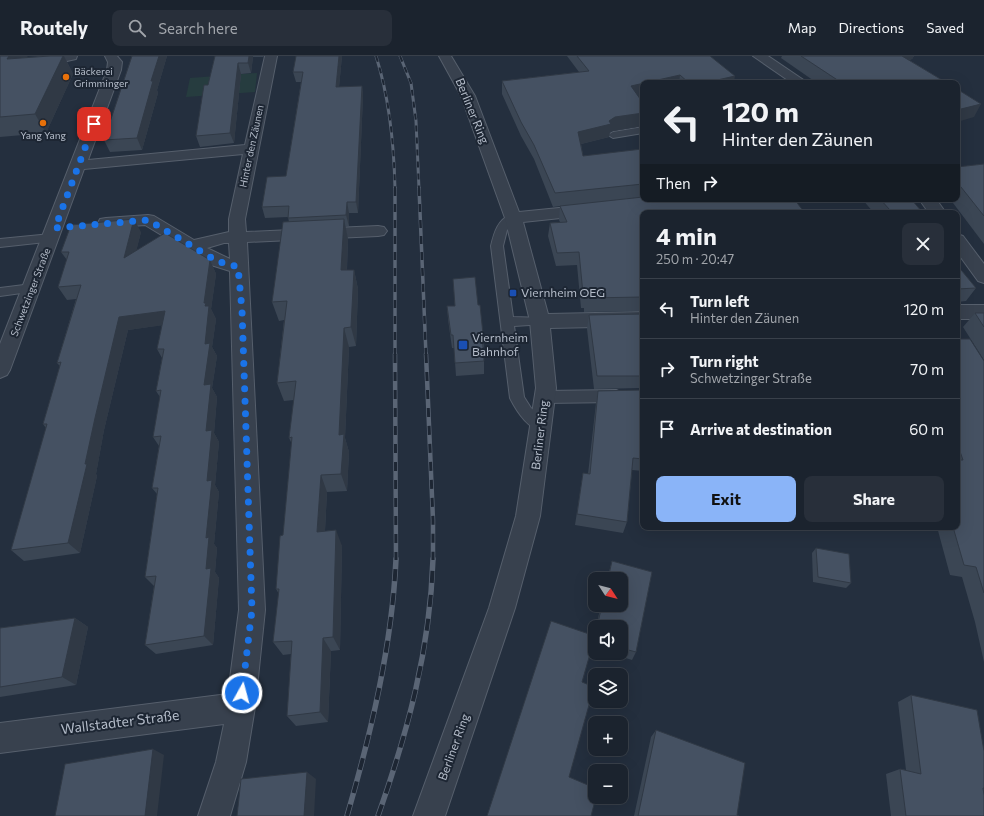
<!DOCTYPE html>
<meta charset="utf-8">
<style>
:root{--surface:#1b232e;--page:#282f3a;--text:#f1f3f6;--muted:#a0a4aa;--line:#39404a;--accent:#8ab4f8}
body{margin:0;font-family:Commissioner,sans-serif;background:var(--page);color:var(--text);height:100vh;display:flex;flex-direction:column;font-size:15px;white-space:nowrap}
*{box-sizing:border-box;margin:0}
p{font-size:13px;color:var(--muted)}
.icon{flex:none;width:22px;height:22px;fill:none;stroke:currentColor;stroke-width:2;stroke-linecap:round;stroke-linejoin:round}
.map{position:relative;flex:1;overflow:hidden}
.side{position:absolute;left:640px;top:154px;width:320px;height:320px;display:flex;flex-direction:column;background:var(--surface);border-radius:8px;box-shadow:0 4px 16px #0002,0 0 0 1px var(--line)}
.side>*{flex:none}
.top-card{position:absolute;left:640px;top:24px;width:320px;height:122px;border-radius:8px;box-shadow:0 4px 16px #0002,0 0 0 1px var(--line);background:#1b232e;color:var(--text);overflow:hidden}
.needle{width:26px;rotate:126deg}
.buttons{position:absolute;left:588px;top:516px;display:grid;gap:8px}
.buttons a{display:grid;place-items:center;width:40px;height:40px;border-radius:8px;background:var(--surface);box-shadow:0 4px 16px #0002,0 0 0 1px var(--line);font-size:20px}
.pin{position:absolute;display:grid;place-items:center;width:34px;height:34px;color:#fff;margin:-17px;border-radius:8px;box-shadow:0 2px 6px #0006}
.me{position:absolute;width:44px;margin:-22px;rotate:7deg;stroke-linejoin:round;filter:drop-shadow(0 0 3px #0008)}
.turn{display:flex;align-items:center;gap:14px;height:84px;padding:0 16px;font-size:18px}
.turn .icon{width:52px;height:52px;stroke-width:2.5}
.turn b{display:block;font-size:28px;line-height:34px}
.then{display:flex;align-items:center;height:38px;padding:0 16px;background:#0003;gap:8px;font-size:15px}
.round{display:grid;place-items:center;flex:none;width:42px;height:42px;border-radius:8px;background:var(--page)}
.overview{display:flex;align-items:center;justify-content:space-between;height:68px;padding:0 16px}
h1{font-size:24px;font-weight:700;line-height:30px}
.cta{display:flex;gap:8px;margin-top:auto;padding:8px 16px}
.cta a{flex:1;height:46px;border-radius:8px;background:var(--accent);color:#111;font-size:16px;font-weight:700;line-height:46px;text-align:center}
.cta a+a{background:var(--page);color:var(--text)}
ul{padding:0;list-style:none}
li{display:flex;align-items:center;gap:12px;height:60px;padding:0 16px;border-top:1px solid var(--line)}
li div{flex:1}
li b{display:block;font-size:15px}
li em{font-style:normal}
header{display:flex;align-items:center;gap:24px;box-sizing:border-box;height:56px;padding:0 20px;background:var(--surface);border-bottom:1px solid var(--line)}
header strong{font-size:19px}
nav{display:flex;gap:22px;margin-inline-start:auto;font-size:14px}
.search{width:280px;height:36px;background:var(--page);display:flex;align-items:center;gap:10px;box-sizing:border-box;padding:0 14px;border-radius:8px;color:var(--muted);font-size:15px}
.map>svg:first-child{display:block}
.green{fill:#263c3f}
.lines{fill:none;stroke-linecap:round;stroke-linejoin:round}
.service-casing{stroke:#565f6c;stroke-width:2}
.minor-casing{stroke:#565f6c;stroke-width:2}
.service{fill:#38414e;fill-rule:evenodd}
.minor{fill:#38414e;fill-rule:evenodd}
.rail-far3-casing{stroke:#5a6575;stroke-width:3}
.rail-far2-casing{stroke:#5a6575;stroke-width:3.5}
.rail-far1-casing{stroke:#5a6575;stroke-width:4.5}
.rail-casing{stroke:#5a6575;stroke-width:5.5}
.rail-far3{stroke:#1d2633;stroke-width:2;stroke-dasharray:6;stroke-linecap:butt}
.rail-far2{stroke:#1d2633;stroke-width:2.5;stroke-dasharray:8;stroke-linecap:butt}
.rail-far1{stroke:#1d2633;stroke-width:3;stroke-dasharray:9;stroke-linecap:butt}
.rail{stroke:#1d2633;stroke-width:4;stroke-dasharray:12;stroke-linecap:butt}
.wall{fill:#3b4654}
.shaded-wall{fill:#303945}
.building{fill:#455162;stroke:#303945}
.route{stroke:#1a73e8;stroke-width:7;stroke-dasharray:0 12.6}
.food-dot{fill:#e8710a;stroke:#1d2633;stroke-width:1.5}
.transit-dot{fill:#1a4fb4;stroke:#1d2633;stroke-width:1.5}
.labels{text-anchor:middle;stroke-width:4;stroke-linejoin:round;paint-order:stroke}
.far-poi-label{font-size:10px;fill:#b4bcc9;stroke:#1d2633;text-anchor:start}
.far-street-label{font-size:10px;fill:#b4bcc9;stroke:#1d2633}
.street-label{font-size:12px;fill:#b4bcc9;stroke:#1d2633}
.poi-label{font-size:12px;fill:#b4bcc9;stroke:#1d2633;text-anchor:start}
.near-street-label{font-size:14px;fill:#b4bcc9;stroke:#1d2633}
</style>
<header>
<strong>Routely</strong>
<div class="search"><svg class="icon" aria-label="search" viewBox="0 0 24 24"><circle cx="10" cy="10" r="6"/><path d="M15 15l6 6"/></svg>Search here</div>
<nav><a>Map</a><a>Directions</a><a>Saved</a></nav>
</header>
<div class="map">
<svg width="984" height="760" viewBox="0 0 984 760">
<rect width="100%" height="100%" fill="#242f3e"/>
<path class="green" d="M257,17L255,36L186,41L190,22Z"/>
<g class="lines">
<g class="service-casing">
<path id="service" d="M643,71V77L613,82L608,79L613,76Z
M513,158L519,162L507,174L503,190L513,261L545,262L547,265L545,268L514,270L524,341L531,352L547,365L549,369L547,373C531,379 516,354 510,342L491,190C494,177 498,162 513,158Z
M51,178L55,179L57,182L55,185L0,191V183Z
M32,228L36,229L38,232L36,235L0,240V232Z
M616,334L621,336L623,340L621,344L616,346L545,347L540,345L538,341L540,337L545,335Z"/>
</g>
<g class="minor-casing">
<path id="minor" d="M53,0H77L76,3L44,10L0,14V6Z
M105,0H117L122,6L121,14L88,104L245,89L265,0H277L245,163L246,176L378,170L384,171L387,175L384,179L378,180L247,186L265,554L255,651L246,706L230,760H198L216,706L224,668L0,697V667L228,638L239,554L230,215L211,209L145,169L106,172L100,171L98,167L100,163L106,162L148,159L154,160L194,184L229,176V163L243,98L84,113L10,314L7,319L0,322V288L107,14L108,6ZM224,187H229L230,203L207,192Z
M439,0H451L475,40L519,156L589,149L595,150L597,154L595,158L589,159L523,166L548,258L643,256V270L550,272L556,332L540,460L515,552L445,760H413L489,552L516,460L536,332L530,265L505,162L461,40Z
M753,0H768L808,27H792Z
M919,143H936L946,157H929Z
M957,178L963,180L984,208V227L978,225L957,196Z
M957,249H984V263H957Z"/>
</g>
<use href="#service" class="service"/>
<use href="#minor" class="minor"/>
<g class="rail-far3-casing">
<path id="rail-far3" d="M376,0C390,44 394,88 395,133
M400,0L411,27L416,65L419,133"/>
</g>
<g class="rail-far2-casing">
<path id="rail-far2" d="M395,132V299
M419,132L426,299"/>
</g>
<g class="rail-far1-casing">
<path id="rail-far1" d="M395,298L396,504
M426,298L433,464V504"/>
</g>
<g class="rail-casing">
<path id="rail" d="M347,760C371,677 392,590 396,503
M378,760C408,675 430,594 433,503"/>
</g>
<use href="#rail-far3" class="rail-far3"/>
<use href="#rail-far2" class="rail-far2"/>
<use href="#rail-far1" class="rail-far1"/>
<use href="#rail" class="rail"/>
</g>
<path class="wall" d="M0,0L27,1L50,0H64L73,18L46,77L0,81Z
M132,0H167L157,34L158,37L142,94L110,96L104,84Z
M215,0H264L263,1H253L251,17L241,18L234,87L200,91L196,80L208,29Z
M342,0L339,31L362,30L363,40L358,157H349V170H345L348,183L347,214H354L358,233L356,290L349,291L345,382L349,396L347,435L327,436L325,475L342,490L340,594L331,595L328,666L296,670L287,660L291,598L283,599L273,586L279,538L276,533L283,479L292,388L289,382L294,344L284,345L277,327L284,264L279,265L272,246L289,166L288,161L265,162L262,151L286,120L301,26H296L293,16Z
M567,0H710L734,27H643L639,41L643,47V70L613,75L610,76L609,81L581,88L583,100L643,94V255L584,256V252H581L577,209L556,210L548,180L550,167L560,166L559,164L560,150L553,151L534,103L521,80L502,38V25L579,16Z
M782,0H914L912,3L909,4L947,27H817L781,2Z
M984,108V188L950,143H957V111Z
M862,143H911L923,157H874Z
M141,176L136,195L210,204L216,218L211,253L216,263L212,291L217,300L212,332L217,341L214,377L219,386L215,429L219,436L214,488L217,492L215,516L219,522L213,589L156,598L145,589L154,530L145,521L157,438L152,432L159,390L153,381L160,341L156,335L162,302L157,293L162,269L128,274L104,374L96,418L97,420L80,497L24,505L11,494L46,372L43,368L60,310L57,307L76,243L67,244L58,231L67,204L61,196Z
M957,209L976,232L966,245L957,246Z
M453,223L478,249L483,278L484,291H483L484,305V318L456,320L454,292H452L448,263L447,250H455Z
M975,257H984V304L963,271Z
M643,258V415L632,414L627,466L623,477L575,469L583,417L588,418L596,347L598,335L642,334V332L594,333L587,273L589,259Z
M957,283L984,305V606L975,566L962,521L950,519L937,471H957Z
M816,492L851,527L846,532L813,526L812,497Z
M612,505L652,516L636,596L632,604L610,597H621V571H596L601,549H621V523H607Z
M75,562L88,571L76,629L0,641V572Z
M595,574V592L592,591L487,760L594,580Z
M911,639L984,695V736H983L984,760H891L886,718L900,713L906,714L898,646Z
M656,674L737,759L739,760H634L651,681Z"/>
<path class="shaded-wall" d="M0,0H28L27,1L7,4Z
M63,0H64L73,18L46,77L35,58Z
M159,0H167L157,34L158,37L142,94L137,82L151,25Z
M249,0H253V1L251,17L248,7Z
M339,0H342L338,42L336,31Z
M895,0H914L912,3L890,9Z
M238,7L241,18L234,87L230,77Z
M680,19L679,27H645Z
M735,20L734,27H704Z
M643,27V40L629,43L631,30Z
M362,30L363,40L358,157L356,146Z
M981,48L974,61L957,66V54Z
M643,57V70L613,75L610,76L609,81L577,89L578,76L615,61Z
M347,146L349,157V170L346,159Z
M134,163L141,176L131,216L124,202Z
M344,163L348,183L346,234L341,214Z
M210,204L216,218L211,253L216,263L212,291L217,300L212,332L217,341L214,377L219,386L215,429L219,436L214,488L217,492L215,516L219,522L213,589L204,580L206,513L207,425L204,329L205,288L204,247Z
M354,214L358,233L356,290L351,271Z
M165,255L172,268L128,274L104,374L96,418L97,420L80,497L68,487L95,362L119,261Z
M344,272L349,291L345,382L349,396L347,435L341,418L339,379Z
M321,419L327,436L324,492L317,476Z
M336,474L342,490L340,594L333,581Z
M75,562L88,571L76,629L62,621Z
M323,582L331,595L328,666L320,656Z
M153,693L164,699L157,760H145Z
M307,716L316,723L314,760H304Z"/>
<path class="building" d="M0,0H9L7,3L50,0H63L35,58L0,61Z
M132,0H159L151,25H153L137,82L104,84Z
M215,0H249L248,7H238L230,77L196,80L204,29H208Z
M296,0H339L336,31L362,30L356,146H347L346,159L288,162L289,150L262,151L267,121L286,120L303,16H293Z
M577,0H710L735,20L704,27H689L680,19L631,30L643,47V57L615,61L609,65L611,68L578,76L583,100L642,93L643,94V128L555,137L534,89L521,66L502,25L589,15Z
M801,0H902L947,27H842Z
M957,33L981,48L957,54Z
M984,108V160L957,126V111Z
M643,141V143H794L805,157H643V241L586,242V238H583L579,196L557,197L550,167L567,166L560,150Z
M880,143H911L923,157H884L882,154H890Z
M134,163L124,202L165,177L210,204L204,247H206L205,250H209L205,288L210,287L204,329L211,328L206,375L212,374L207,425L212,424L206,482L209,481L206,513L211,512L204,580L145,589L156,520L145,521L158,432H152L161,380L153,381L161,334L156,335L164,293H157L165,255L119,261L95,362L85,408H87L68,487L11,494L47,368H43L61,306L57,307L81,229L58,231L69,196H61L71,169Z
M344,163L341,214H354L351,271L344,272L339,379L344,378L341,418L321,419L317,476L336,474L333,581L323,582L320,656L287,660L292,585L273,586L279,533H276L280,480L283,479L292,381L289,382L296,325L277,327L287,245L272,246L283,166Z
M957,209L976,232L957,233Z
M475,221L478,249H480L483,278L482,277L484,305L455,307L453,279H451L447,250H455L453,223Z
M975,257H984V271Z
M643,258V320H597L589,259Z
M957,283H970L984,305V537L976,511L964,509L953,471H957V404H963L957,387Z
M643,334V403L633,402L627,466L577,458L583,417L590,418L598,335Z
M816,492L849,498L851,527L818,521Z
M612,505L652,516L636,596L621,592V571H597L602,549H621V523H608Z
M75,562L62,621L0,631V572Z
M551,565L595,580V579V584H594L582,626L594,631L569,721L595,732V741H596L591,760H487Z
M911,639L977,654L984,695V732H983L984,739V760H906L900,713L921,718Z
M656,674L745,707L737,759L739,760H638Z
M153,693L145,760H55L65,708Z
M307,716L304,760H237L241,723Z"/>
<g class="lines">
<path class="route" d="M94,68L55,172L148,164L217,205L238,211L242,254L252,554L242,637"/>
</g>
<g class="food-dot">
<circle cx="66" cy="21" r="4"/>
<circle cx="43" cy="67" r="4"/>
</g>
<g class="transit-dot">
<rect x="509" y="233" width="8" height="8" rx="2"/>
<rect x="458" y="284" width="10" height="10" rx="2"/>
</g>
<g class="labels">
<g class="far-poi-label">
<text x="74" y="19">Bäckerei<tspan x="74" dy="12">Grimminger</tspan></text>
<text x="43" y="83" text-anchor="middle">Yang Yang</text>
</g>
<g class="far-street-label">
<text transform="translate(251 90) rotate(-78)" y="4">Hinter den Zäunen</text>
<text transform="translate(30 236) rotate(-69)" y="4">Schwetzinger Straße</text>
</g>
<g class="street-label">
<text transform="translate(472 55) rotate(68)" y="4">Berliner Ring</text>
<text transform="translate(540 379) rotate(-83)" y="4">Berliner Ring</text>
<text transform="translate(454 691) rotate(-70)" y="4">Berliner Ring</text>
</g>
<g class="poi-label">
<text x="521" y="241">Viernheim OEG</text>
<text x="472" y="286">Viernheim<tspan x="472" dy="14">Bahnhof</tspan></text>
</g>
<g class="near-street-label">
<text transform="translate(120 666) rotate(-7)" y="5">Wallstadter Straße</text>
</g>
</g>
</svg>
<div class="buttons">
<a><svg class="needle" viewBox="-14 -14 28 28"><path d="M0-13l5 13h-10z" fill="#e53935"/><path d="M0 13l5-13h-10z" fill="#a0a4aa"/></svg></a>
<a><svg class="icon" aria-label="sound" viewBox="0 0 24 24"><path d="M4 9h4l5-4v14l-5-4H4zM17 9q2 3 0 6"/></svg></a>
<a><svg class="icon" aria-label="layers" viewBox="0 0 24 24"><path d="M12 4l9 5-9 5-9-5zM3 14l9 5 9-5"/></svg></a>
<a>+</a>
<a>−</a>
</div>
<div class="pin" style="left:94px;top:68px;background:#d93025"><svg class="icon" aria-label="arrive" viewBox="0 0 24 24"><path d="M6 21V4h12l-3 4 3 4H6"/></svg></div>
<svg class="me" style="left:242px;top:637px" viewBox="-20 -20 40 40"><circle r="17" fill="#1a73e8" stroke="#fff" stroke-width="3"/><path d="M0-11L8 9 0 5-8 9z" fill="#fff"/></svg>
<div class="top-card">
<div class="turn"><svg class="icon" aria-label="left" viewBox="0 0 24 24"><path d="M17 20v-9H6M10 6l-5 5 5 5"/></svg><div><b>120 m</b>Hinter den Zäunen</div></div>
<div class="then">Then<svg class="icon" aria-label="right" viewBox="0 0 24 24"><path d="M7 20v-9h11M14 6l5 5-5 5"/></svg></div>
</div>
<section class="side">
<div class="overview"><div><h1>4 min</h1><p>250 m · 20:47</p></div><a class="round"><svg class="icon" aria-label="close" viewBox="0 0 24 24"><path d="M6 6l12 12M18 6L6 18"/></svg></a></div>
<ul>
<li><svg class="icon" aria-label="left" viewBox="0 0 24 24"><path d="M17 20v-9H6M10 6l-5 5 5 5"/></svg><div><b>Turn left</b><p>Hinter den Zäunen</p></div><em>120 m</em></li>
<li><svg class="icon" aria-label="right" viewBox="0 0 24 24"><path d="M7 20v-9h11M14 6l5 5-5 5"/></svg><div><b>Turn right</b><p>Schwetzinger Straße</p></div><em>70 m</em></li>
<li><svg class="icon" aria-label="arrive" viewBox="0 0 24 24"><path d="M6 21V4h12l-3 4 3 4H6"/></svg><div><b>Arrive at destination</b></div><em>60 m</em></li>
</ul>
<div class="cta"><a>Exit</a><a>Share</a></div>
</section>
</div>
